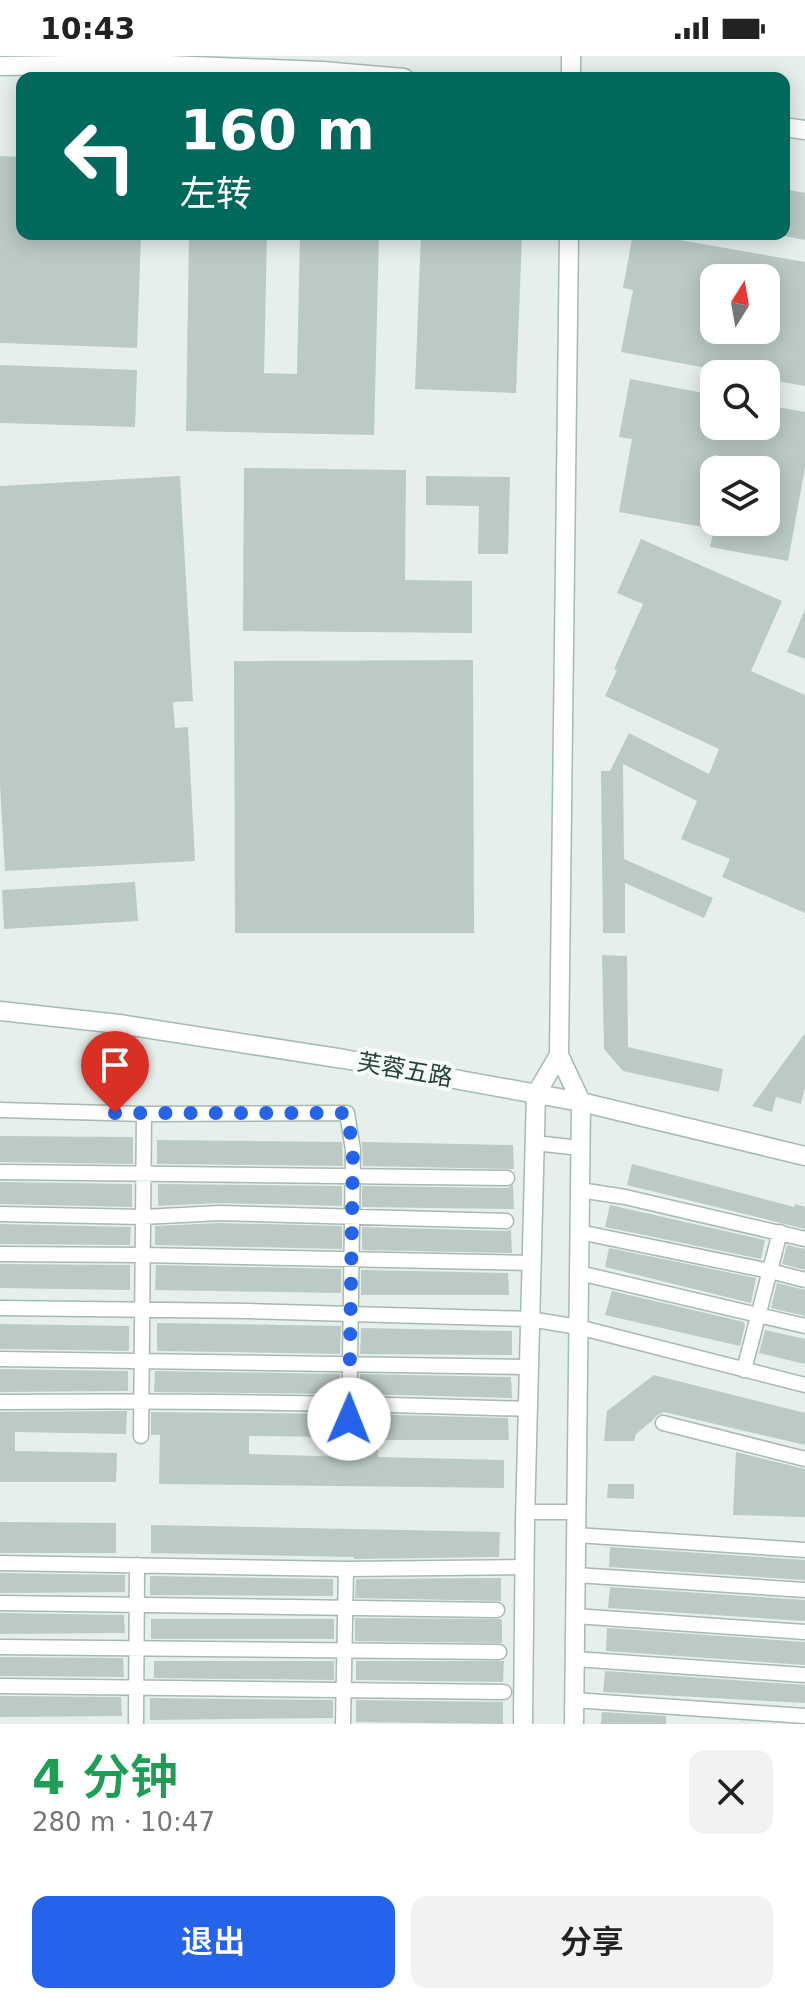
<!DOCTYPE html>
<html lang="zh">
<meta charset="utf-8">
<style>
:root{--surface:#fff;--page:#f2f2f2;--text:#222;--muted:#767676;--accent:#2563eb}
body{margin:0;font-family:"DejaVu Sans","Noto Sans SC",sans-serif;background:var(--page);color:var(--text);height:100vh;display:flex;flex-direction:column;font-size:30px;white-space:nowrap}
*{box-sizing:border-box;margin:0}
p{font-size:26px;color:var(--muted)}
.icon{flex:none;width:44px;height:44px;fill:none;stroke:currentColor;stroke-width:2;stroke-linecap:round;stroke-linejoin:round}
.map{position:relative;height:1668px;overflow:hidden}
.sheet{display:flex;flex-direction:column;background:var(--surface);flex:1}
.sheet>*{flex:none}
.guide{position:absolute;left:16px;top:16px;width:774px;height:168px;border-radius:16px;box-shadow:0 4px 20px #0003;background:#00695c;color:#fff;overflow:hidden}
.needle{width:52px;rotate:11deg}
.tools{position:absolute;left:700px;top:208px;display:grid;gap:16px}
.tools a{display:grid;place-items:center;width:80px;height:80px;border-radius:16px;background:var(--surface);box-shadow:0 4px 20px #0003;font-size:40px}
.pin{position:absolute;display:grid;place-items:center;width:68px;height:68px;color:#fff;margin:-82px -34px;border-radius:50% 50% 50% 0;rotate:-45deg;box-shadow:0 0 8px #0007}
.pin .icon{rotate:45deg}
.me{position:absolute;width:88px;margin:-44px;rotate:1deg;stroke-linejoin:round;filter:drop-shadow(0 0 6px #0008)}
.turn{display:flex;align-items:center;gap:28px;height:168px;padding:0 32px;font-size:36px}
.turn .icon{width:104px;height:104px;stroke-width:2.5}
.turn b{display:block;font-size:56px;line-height:68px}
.round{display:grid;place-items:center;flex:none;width:84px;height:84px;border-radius:16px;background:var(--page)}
.head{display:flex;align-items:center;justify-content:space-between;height:136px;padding:0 32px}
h1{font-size:48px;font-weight:600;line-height:60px;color:#1e9e55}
.cta{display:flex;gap:16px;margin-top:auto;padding:16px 32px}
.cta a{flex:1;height:92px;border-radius:16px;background:var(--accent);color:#fff;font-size:32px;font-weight:600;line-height:92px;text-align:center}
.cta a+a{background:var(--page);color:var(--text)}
.status{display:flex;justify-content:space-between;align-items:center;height:56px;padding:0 40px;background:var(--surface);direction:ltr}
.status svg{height:22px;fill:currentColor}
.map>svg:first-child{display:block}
.building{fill:#bbcac4;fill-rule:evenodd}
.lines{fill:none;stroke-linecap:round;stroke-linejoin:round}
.street-casing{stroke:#a8b8b2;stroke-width:17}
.secondary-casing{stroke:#a4bbb3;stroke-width:21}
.street{stroke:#fff;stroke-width:14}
.secondary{stroke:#fff;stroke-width:18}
.route{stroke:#2563eb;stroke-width:14;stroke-dasharray:0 25.2}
.labels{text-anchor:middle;stroke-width:8;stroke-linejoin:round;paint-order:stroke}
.street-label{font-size:24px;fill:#24423a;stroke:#f7fbf9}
</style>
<div class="status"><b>10:43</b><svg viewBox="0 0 49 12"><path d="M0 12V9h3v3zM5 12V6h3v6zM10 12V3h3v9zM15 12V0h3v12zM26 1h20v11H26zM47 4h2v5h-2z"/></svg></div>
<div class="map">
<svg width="805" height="1668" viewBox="0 0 805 1668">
<rect width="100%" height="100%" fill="#e6efeb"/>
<path class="building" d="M0,100L22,101V178H141L137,292L0,287Z
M784,133L805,137V184L784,180Z
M189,178H267L264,317L297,318L300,178H379L374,379L186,375Z
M421,178H522L516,337L415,333Z
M633,178H645L805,206V330L766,323V318H739L621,296L633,234L623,232ZM714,222H766V274H714Z
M0,309L137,314L135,371L0,367Z
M630,323L714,339V370H766V349L805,356V412L788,505L710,491L714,473L619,456L632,383L619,381ZM714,399L766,408V466H715L714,471Z
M244,412L406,414L405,524L472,525V577L243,575Z
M180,420L193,645L173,646L175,672L188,671L195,805L5,815L0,729V430Z
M426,420L510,421L508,498H478L479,450L426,449Z
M641,483L782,545L751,615L805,639V857L722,821L730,803L681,783L697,745L623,708L624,803L713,842L704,862L625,827V877H603L601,715H610L629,677L709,718L719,693L605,640L617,614L614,613L643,548L617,537Z
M805,553V603L787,596Z
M473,604L474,877H235L234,605Z
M135,826L138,865L4,873L2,834Z
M602,899L627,900L628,991L723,1013L719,1036L623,1015L604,993Z
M805,977V1031L801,1048L776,1041L772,1056L752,1050Z
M0,1080L133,1081V1108L0,1106Z
M157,1084L342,1086L343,1110L157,1108Z
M362,1086L513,1089L514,1113L363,1110Z
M632,1108L794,1151L795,1148L805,1151V1173L627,1129Z
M0,1126L132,1128V1151L0,1148Z
M158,1128L342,1130V1150L220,1147L158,1150Z
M513,1129L514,1153L362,1151V1130L507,1132Z
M610,1149L765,1184L761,1203L605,1171Z
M220,1167L342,1170V1193L155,1189V1170Z
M0,1168L131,1171L130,1189L0,1188Z
M362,1171L506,1175L511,1174L512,1197L362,1194Z
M787,1189L805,1193V1214L782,1208Z
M609,1192L756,1222L751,1247L605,1211Z
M0,1208L130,1209V1234L0,1232Z
M156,1209L341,1213V1237L155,1234Z
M361,1214L508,1217L509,1239H361Z
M777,1227L805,1234V1260L771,1252Z
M612,1235L744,1266L745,1269L740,1290L605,1259Z
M157,1267L341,1270L340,1298L157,1295Z
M0,1268L129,1270V1295L0,1293Z
M361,1272L512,1275V1299L360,1298Z
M765,1274L805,1283V1308L759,1297Z
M0,1313L128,1315V1335L0,1336Z
M155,1315L340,1318V1338L154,1336Z
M360,1318L511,1321L512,1342L360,1338Z
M654,1319L805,1357V1389L664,1356L656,1360L653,1364L636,1378L634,1385H604L607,1355Z
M127,1355L126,1378L15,1376V1395L117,1397L116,1426H0V1356Z
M151,1356L337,1358V1381L249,1380V1398L357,1401L359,1358L508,1362L509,1384H378V1401L504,1404V1432L159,1428L160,1379H151Z
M736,1396L805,1413V1461L733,1459Z
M608,1428H634V1443L607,1442Z
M0,1466L116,1467V1497H0Z
M151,1469L500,1476L499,1501L354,1503V1501L151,1497Z
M610,1491L805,1504V1524L609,1511Z
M0,1517L125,1519V1536L0,1537Z
M150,1520L333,1523V1540L150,1539Z
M501,1522V1545L355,1542L356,1523Z
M610,1531L805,1544V1565L608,1552Z
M0,1557L124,1559L125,1577L0,1578Z
M355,1562L500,1563L502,1564V1587L355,1585Z
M151,1563H334V1583H151Z
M607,1572L805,1586V1609L606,1595Z
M0,1601L123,1602L124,1621L0,1620Z
M154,1605H334V1624L154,1622Z
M356,1605H504L503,1626L356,1624Z
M605,1615L805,1629V1647L603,1636Z
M0,1640L121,1641L122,1660L0,1661Z
M150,1642L333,1644V1662L150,1664Z
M356,1644L503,1646V1668L356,1666Z
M602,1656L666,1660V1668H601Z"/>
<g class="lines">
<g class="street-casing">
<path id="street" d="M0,1054L144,1058L347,1057L353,1094L349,1380
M535,1087L580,1092
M0,1116L507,1122
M580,1134L625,1141L805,1183
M0,1158L143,1161L220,1157L506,1165
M579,1176L770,1215L805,1224
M0,1198L142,1199L531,1207
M579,1217L805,1270
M0,1252L249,1255L530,1263L578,1271L805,1329
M0,1303L529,1311
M744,1314L780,1176
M0,1346C176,1344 352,1347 528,1353
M663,1367L805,1403
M141,1380L144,1058
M525,1456H576
M576,1479L805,1494
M0,1507L346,1513L524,1511
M576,1519L805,1534
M0,1547L497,1554
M575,1560L805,1576
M0,1591L499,1596
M575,1603L805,1619
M0,1630L504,1636
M574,1644L805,1660
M136,1668L137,1509
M343,1668L346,1513"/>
</g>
<g class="secondary-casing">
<path id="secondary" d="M0,10L142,8L322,15L404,22
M571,22V0
M784,71L805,74
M569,178L559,999L581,1046L574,1668
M0,955L119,968L344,1003L581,1046L805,1100
M523,1668L525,1464L536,1038L559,999"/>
</g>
<use href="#street" class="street"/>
<use href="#secondary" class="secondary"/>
</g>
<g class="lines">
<path class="route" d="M115,1057H347L353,1094L349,1363"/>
</g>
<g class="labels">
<g class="street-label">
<text transform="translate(405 1014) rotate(10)" y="8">芙蓉五路</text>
</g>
</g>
</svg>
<div class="tools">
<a><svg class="needle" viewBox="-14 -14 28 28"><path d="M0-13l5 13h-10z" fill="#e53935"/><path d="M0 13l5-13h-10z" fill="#767676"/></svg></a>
<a><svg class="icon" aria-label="search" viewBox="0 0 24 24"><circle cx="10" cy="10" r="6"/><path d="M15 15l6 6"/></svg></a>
<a><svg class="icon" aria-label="layers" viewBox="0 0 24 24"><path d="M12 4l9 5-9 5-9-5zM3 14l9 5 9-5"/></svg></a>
</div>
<div class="pin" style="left:115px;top:1057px;background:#d93025"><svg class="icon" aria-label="arrive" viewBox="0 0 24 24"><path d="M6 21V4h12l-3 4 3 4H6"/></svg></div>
<svg class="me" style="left:349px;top:1363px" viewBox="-20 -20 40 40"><circle r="19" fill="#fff"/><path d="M0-13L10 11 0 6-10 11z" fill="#2563eb"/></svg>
<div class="guide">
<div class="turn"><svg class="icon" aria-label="left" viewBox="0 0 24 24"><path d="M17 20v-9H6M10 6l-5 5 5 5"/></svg><div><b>160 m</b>左转</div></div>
</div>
</div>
<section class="sheet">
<div class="head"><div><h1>4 分钟</h1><p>280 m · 10:47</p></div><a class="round"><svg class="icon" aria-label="close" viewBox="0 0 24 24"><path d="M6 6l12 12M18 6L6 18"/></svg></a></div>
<div class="cta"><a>退出</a><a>分享</a></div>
</section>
